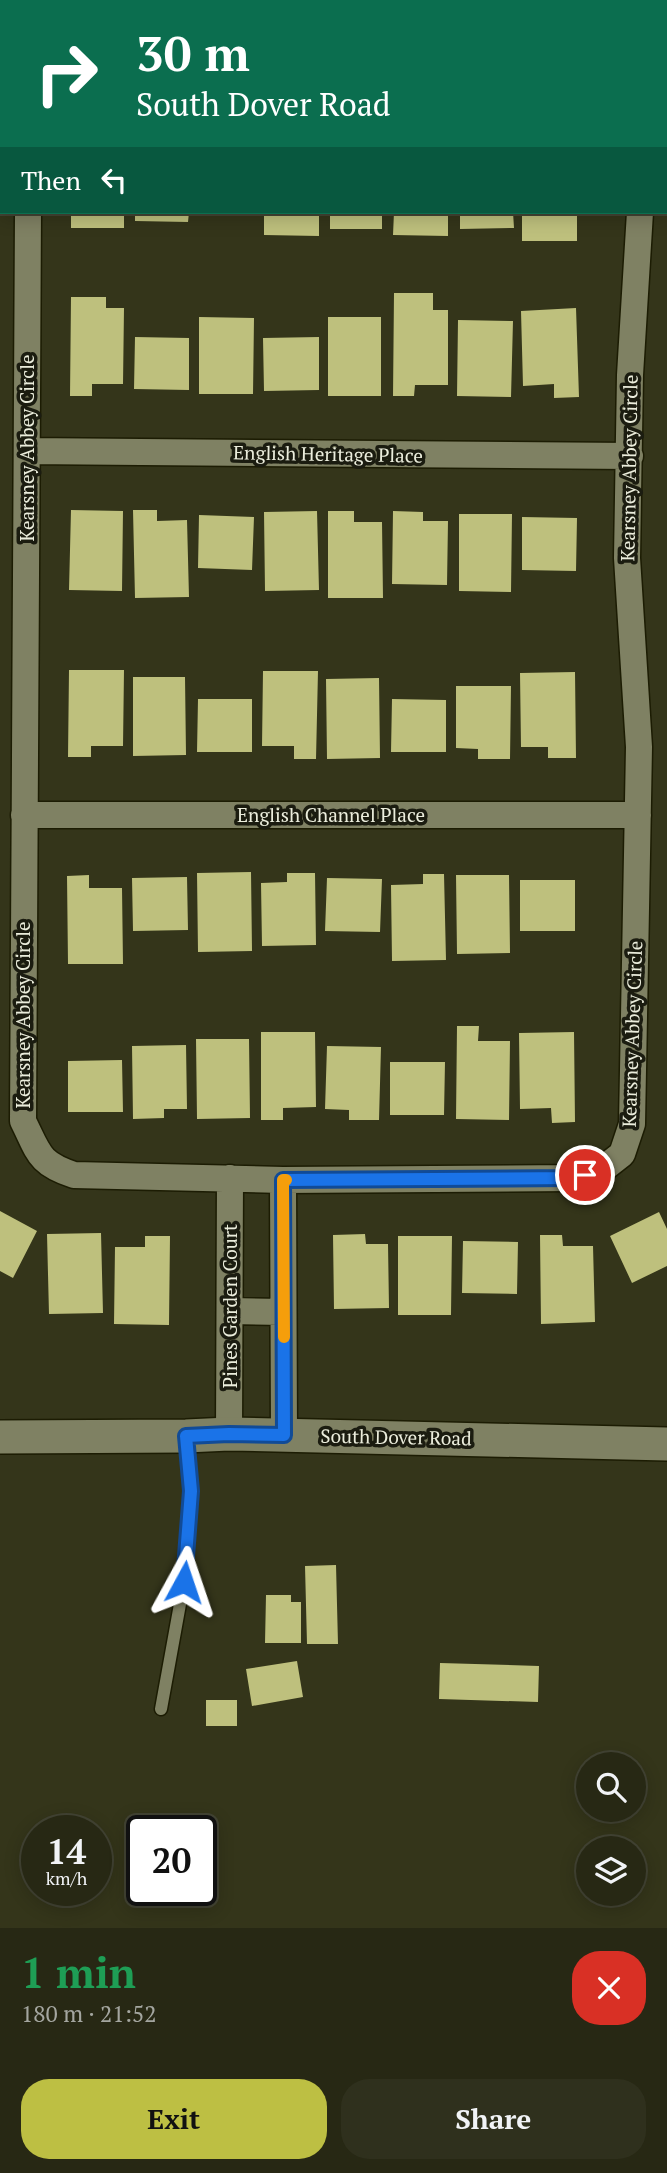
<!DOCTYPE html>
<meta charset="utf-8">
<style>
:root{--surface:#272814;--page:#2f301d;--text:#f1f3f6;--muted:#a4a6a0;--line:#434434;--accent:#bdbf43}
body{margin:0;font-family:"PT Serif",serif;background:var(--page);color:var(--text);height:100vh;display:flex;flex-direction:column;font-size:26px;white-space:nowrap}
*{box-sizing:border-box;margin:0}
p{font-size:23px;color:var(--muted)}
.icon{flex:none;width:38px;height:38px;fill:none;stroke:currentColor;stroke-width:2;stroke-linecap:round;stroke-linejoin:round}
.map{position:relative;height:1928px;overflow:hidden}
.details{display:flex;flex-direction:column;background:var(--surface);flex:1}
.details>*{flex:none}
.hud{position:absolute;left:0px;top:0px;width:668px;height:214px;box-shadow:0 4px 18px #0003,0 0 0 2px var(--line);background:#0b6e4f;color:#fff;overflow:hidden}
.fabs{position:absolute;left:576px;top:1752px;display:grid;gap:14px}
.fabs a{display:grid;place-items:center;width:70px;height:70px;border-radius:50%;background:var(--surface);box-shadow:0 4px 18px #0003,0 0 0 2px var(--line);font-size:35px}
.speed{position:absolute;left:21px;top:1815px;display:flex;gap:14px;font-size:35px;font-weight:700;text-align:center}
.speed>*{display:grid;place-content:center;width:91px;height:91px;border-radius:50%;background:var(--surface);box-shadow:0 4px 18px #0003,0 0 0 2px var(--line);line-height:1}
.speed small{font-size:18px;font-weight:400}
.speed .limit{border:4px solid #111;border-radius:10px;background:#fff;color:#111}
.pin{position:absolute;display:grid;place-items:center;width:60px;height:60px;color:#fff;margin:-30px;border:4px solid #fff;border-radius:50%;box-shadow:0 2px 7px #0007}
.me{position:absolute;width:77px;margin:-38px;rotate:5deg;stroke-linejoin:round;filter:drop-shadow(0 0 5px #0008)}
.turn{display:flex;align-items:center;gap:24px;height:147px;padding:0 21px;font-size:32px}
.turn .icon{width:91px;height:91px;stroke-width:2.5}
.turn b{display:block;font-size:49px;line-height:60px}
.then{display:flex;align-items:center;height:66px;padding:0 21px;background:#0003;gap:14px;font-size:26px}
.round{display:grid;place-items:center;flex:none;width:74px;height:74px;border-radius:28px;background:var(--page)}
.head{display:flex;align-items:center;justify-content:space-between;height:119px;padding:0 21px}
h1{font-size:42px;font-weight:700;line-height:52px;color:#1e9e55}
.primary-button{display:flex;gap:14px;margin-top:auto;padding:14px 21px}
.primary-button a{flex:1;height:80px;border-radius:28px;background:var(--accent);color:#111;font-size:28px;font-weight:700;line-height:80px;text-align:center}
.primary-button a+a{background:var(--page);color:var(--text)}
.map>svg:first-child{display:block}
.building{fill:#bec07d}
.lines{fill:none;stroke-linecap:round;stroke-linejoin:round}
.service-casing{stroke:#1c1c03;stroke-width:15}
.minor-casing{stroke:#1c1c03;stroke-width:29}
.tertiary-casing{stroke:#1c1c03;stroke-width:36}
.service{stroke:#7f8163;stroke-width:12}
.minor{stroke:#7f8163;stroke-width:26}
.tertiary{stroke:#7f8163;stroke-width:33}
.route-casing{stroke:#114b97;stroke-width:18}
.route{stroke:#1a73e8;stroke-width:12}
.slow{stroke:#f59e0b;stroke-width:12}
.labels{text-anchor:middle;stroke-width:7;stroke-linejoin:round;paint-order:stroke}
.street-label{font-size:19px;fill:#ebeddc;stroke:#1b1c10}
</style>
<div class="map">
<svg width="667" height="1928" viewBox="0 0 667 1928">
<rect width="100%" height="100%" fill="#34351a"/>
<path class="building" d="M71,212H124V228H71Z
M135,212H189L188,222L135,221Z
M264,212H319V236L264,235Z
M330,212H382V229H330Z
M394,212H448V236L393,235Z
M460,212H513L514,228L460,229Z
M522,212H577V241H522Z
M394,293H433V310H448V385H415L414,396H393Z
M71,297H106V308H124L123,384H92V396H70Z
M576,308L579,397L554,398V384L523,386L521,311Z
M199,317L254,318L253,394H199Z
M328,317H381V396H328Z
M458,320L513,321L511,397L457,396Z
M135,337L189,338V390L134,389Z
M319,337V390L264,391L263,338Z
M71,510L123,511L122,591L69,590Z
M133,510H157V521L187,520L189,597L135,598Z
M317,511L319,590L265,591L264,512Z
M328,511H354V522H382L383,598H328Z
M393,511L423,512V521H448L447,585L392,584Z
M459,514H512L511,592L459,591Z
M199,515L254,517L252,570L198,568Z
M522,517L577,518L576,571L522,570Z
M69,670H124L123,746H91V757H68Z
M263,671H318L316,759H294V746H262Z
M575,672L576,758H548V747H521L520,673Z
M133,677H185L186,755L133,756Z
M379,678L380,758L327,759L326,679Z
M456,686H511L510,759H478V749L456,748Z
M198,699H252V752H197Z
M392,699L446,700V752H391Z
M251,872L252,951L198,952L197,873Z
M287,873H315L316,945L262,946L261,883L287,882Z
M423,874H444L446,960L392,961L391,885L423,884Z
M89,875V888H122L123,964H68L67,876Z
M456,875H509L510,953L457,954Z
M187,877L188,930L133,931L132,878Z
M327,878L382,879L380,932L325,931Z
M520,880H575V931H520Z
M457,1026H479L478,1041H510L509,1120L456,1119Z
M261,1032H315L316,1107L283,1108V1120H261Z
M574,1032L575,1122L552,1123L551,1108L520,1109L519,1033Z
M196,1039H249L250,1118L197,1119Z
M186,1045L187,1109H164V1118L133,1119L132,1046Z
M327,1046L381,1047L379,1120H349V1110L325,1109Z
M122,1060L123,1112H68V1061Z
M390,1062H445L444,1115H390Z
M0,1211L37,1231L13,1278L0,1271Z
M659,1212L667,1229V1266L632,1283L610,1236Z
M101,1233L103,1313L49,1314L47,1234Z
M365,1234L366,1244H388L389,1308L334,1309L333,1235Z
M540,1235H562L563,1246H593L595,1322L541,1324Z
M145,1236H170L169,1325L114,1324L115,1247H145Z
M398,1236H452L451,1315H398Z
M463,1241L518,1242L517,1294L462,1293Z
M336,1565L338,1644H307L305,1566Z
M266,1595H291V1602H301V1643H265Z
M297,1661L303,1697L252,1706L246,1669Z
M440,1663L539,1666L538,1702L439,1699Z
M206,1700H237V1726H206Z"/>
<g class="lines">
<g class="service-casing">
<path id="service" d="M161,1709L184,1582L191,1491L186,1437"/>
</g>
<g class="minor-casing">
<path id="minor" d="M28,0V2
M643,0V2
M28,212L23,1121C39,1153 38,1163 74,1175L283,1180L571,1178L599,1172L622,1154L632,1124L639,747L627,558L630,375L640,212
M27,451L630,456
M24,815H638
M283,1180L284,1435
M230,1311L283,1312
M229,1434L230,1178"/>
</g>
<g class="tertiary-casing">
<path id="tertiary" d="M0,1437L186,1436L229,1434L667,1444"/>
</g>
<use href="#service" class="service"/>
<use href="#minor" class="minor"/>
<use href="#tertiary" class="tertiary"/>
</g>
<g class="lines">
<g class="route-casing">
<path id="route" d="M184,1582L191,1491L186,1436L229,1434L284,1435L283,1180L571,1178L585,1175"/>
</g>
<use href="#route" class="route"/>
<path class="slow" d="M284,1337L283,1180H286"/>
</g>
<g class="labels">
<g class="street-label">
<text transform="translate(27 448) rotate(-90)" y="7">Kearsney Abbey Circle</text>
<text transform="translate(328 454) rotate(1)" y="7">English Heritage Place</text>
<text transform="translate(629 468) rotate(-89)" y="7">Kearsney Abbey Circle</text>
<text x="331" y="822">English Channel Place</text>
<text transform="translate(23 1015) rotate(-90)" y="7">Kearsney Abbey Circle</text>
<text transform="translate(632 1034) rotate(-88)" y="7">Kearsney Abbey Circle</text>
<text transform="translate(230 1306) rotate(-90)" y="7">Pines Garden Court</text>
<text transform="translate(396 1437) rotate(1)" y="7">South Dover Road</text>
</g>
</g>
</svg>
<div class="fabs">
<a><svg class="icon" aria-label="search" viewBox="0 0 24 24"><circle cx="10" cy="10" r="6"/><path d="M15 15l6 6"/></svg></a>
<a><svg class="icon" aria-label="layers" viewBox="0 0 24 24"><path d="M12 4l9 5-9 5-9-5zM3 14l9 5 9-5"/></svg></a>
</div>
<div class="speed"><div>14<small>km/h</small></div><div class="limit">20</div></div>
<div class="pin" style="left:585px;top:1175px;background:#d93025"><svg class="icon" aria-label="arrive" viewBox="0 0 24 24"><path d="M6 21V4h12l-3 4 3 4H6"/></svg></div>
<svg class="me" style="left:184px;top:1582px" viewBox="-20 -20 40 40"><path d="M0-17L14 15 0 8-14 15z" fill="#1a73e8" stroke="#fff" stroke-width="4"/></svg>
<div class="hud">
<div class="turn"><svg class="icon" aria-label="right" viewBox="0 0 24 24"><path d="M7 20v-9h11M14 6l5 5-5 5"/></svg><div><b>30 m</b>South Dover Road</div></div>
<div class="then">Then<svg class="icon" aria-label="left" viewBox="0 0 24 24"><path d="M17 20v-9H6M10 6l-5 5 5 5"/></svg></div>
</div>
</div>
<section class="details">
<div class="head"><div><h1>1 min</h1><p>180 m · 21:52</p></div><a class="round" style="background:#d93025;color:#fff"><svg class="icon" aria-label="close" viewBox="0 0 24 24"><path d="M6 6l12 12M18 6L6 18"/></svg></a></div>
<div class="primary-button"><a>Exit</a><a>Share</a></div>
</section>
